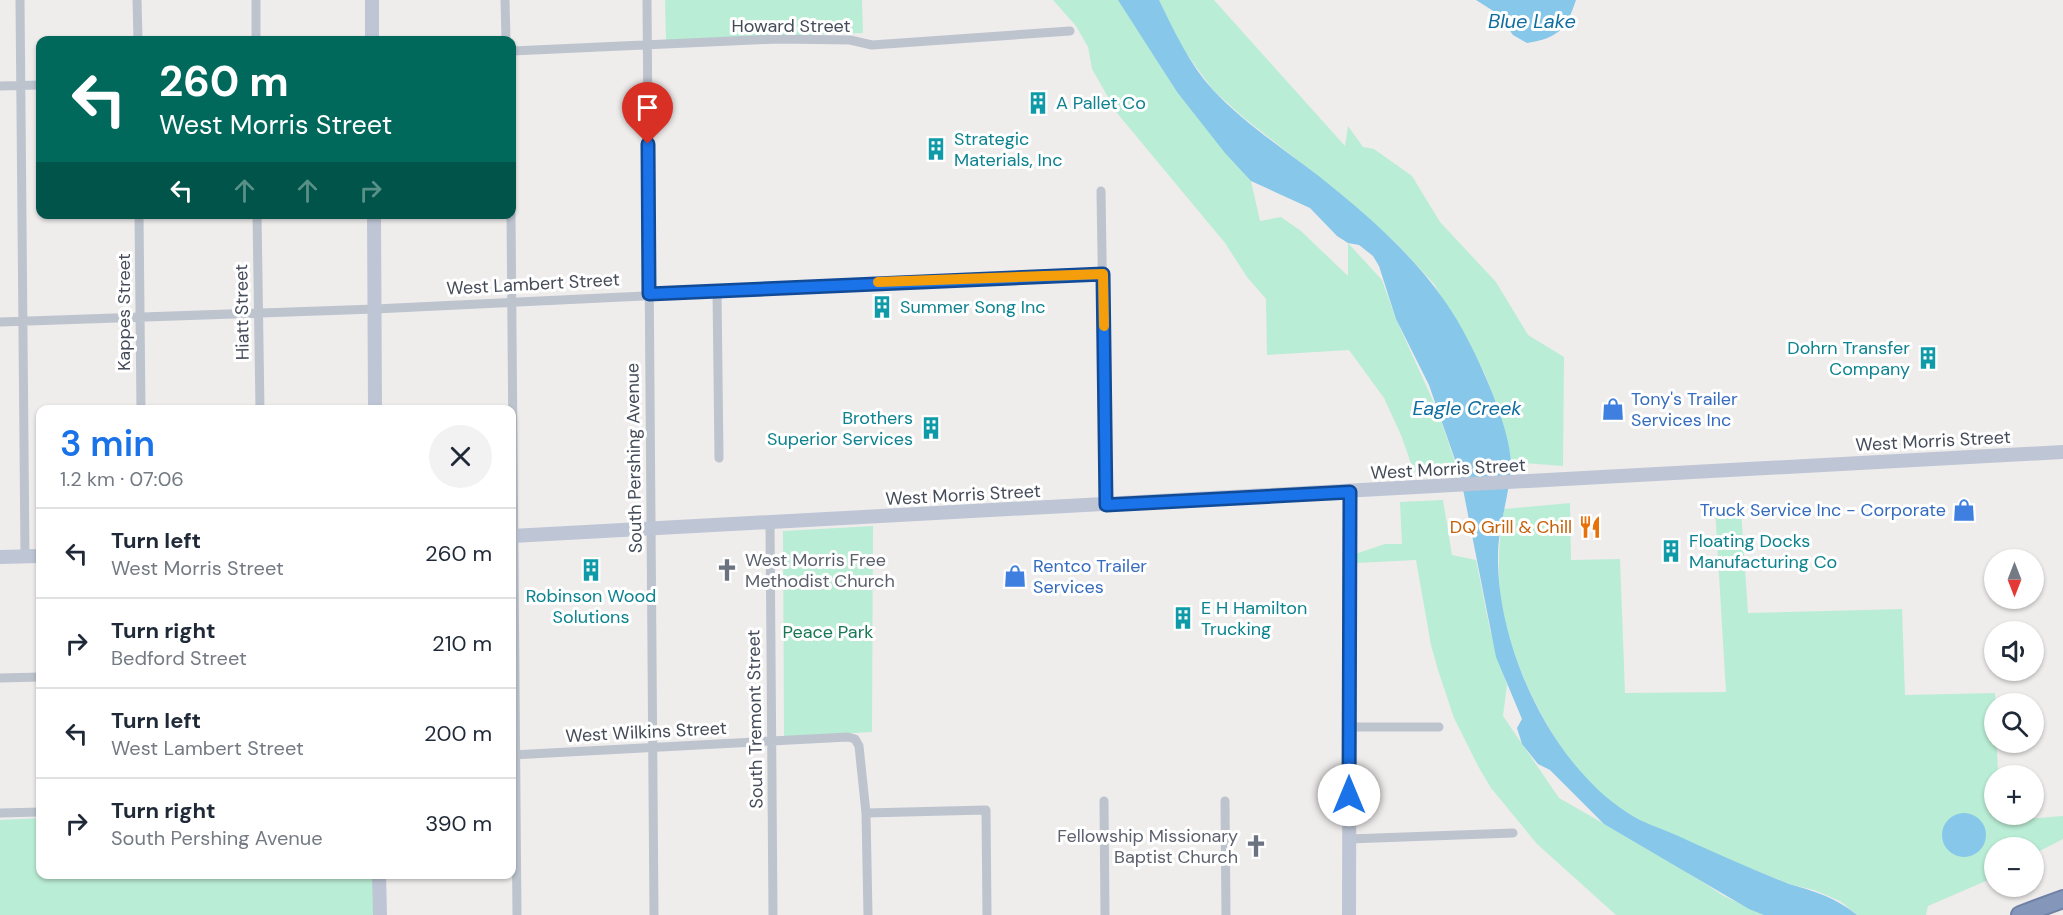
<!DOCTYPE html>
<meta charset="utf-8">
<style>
:root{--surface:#fff;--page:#f2f2f3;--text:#1f2937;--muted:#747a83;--line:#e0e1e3;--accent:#1a73e8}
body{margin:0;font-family:"DM Sans",sans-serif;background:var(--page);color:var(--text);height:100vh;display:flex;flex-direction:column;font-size:22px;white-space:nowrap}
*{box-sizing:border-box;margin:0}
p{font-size:20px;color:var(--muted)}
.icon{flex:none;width:33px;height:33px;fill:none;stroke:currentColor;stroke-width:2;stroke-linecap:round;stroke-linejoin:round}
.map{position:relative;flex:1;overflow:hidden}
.drawer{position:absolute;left:36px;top:405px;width:480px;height:474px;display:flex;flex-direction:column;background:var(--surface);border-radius:12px;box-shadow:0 2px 4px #0004}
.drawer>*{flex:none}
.hud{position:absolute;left:36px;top:36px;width:480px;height:183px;border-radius:12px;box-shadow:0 2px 4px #0004;background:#00695c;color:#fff;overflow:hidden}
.needle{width:39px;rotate:180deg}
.buttons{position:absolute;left:1984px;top:549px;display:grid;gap:12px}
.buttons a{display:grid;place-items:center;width:60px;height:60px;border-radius:50%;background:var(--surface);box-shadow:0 2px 4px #0004;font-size:30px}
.pin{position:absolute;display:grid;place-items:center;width:51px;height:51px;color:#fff;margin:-62px -26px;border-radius:50% 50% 50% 0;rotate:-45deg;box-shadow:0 0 6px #0007}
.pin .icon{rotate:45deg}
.me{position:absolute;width:66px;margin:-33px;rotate:0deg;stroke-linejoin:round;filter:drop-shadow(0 0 4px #0008)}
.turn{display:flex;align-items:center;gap:21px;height:126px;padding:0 24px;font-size:27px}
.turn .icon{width:78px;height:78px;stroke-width:2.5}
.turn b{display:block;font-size:42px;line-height:51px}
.lanes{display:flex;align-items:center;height:57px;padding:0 24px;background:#0003;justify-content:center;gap:30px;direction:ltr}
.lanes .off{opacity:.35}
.round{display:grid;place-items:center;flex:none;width:63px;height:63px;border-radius:32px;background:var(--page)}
.overview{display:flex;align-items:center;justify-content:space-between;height:102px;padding:0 24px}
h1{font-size:36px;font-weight:600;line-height:45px;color:var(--accent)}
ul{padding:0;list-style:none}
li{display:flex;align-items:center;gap:18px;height:90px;padding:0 24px;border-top:2px solid var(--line)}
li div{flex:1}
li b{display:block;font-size:22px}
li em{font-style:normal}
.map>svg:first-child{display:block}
.green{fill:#baedd5}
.water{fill:#87c7e9}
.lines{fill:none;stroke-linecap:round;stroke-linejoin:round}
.highway-casing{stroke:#6f82a6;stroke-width:20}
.street{stroke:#bdc4ce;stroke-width:9}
.secondary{stroke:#bec6d5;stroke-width:14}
.highway{stroke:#8497bb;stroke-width:16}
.route-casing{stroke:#114b97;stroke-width:15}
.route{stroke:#1a73e8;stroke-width:10}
.slow{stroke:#f59e0b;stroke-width:10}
.labels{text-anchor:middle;stroke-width:6;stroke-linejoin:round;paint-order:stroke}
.street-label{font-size:18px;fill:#454c59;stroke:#fff}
.culture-label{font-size:18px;fill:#0d838f;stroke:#fff;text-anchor:start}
.shop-label{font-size:18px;fill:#366cbe;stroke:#fff;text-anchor:start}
.food-label{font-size:18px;fill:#c56008;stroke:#fff;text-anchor:end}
.worship-label{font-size:18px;fill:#5b616d;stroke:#fff;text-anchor:start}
.park-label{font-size:18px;fill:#187755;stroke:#fff}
.water-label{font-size:20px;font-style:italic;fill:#0f6ea1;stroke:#fff}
</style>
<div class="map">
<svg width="2063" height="915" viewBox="0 0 2063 915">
<rect width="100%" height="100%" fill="#efecec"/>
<path class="green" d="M665,0H862L863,33L666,40Z
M1053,0H1119L1177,92L1251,181L1260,221L1281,217L1301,231L1348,276V243L1382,280L1396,319L1438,412L1457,468L1414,472L1401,435L1384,398L1349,350L1267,355L1266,299L1247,277L1225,243L1117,113L1092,69L1088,47L1076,26Z
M1159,0H1214L1345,146L1348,126L1363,147L1374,149L1412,176L1440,222L1496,282L1528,335L1564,357L1563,466L1511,462L1501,418L1485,374L1434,284L1398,245L1336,190L1244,118L1213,90L1183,49Z
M1443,500L1452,555L1476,560L1490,630L1507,685L1503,716L1559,798L1676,865L1724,896L1764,915H1616L1537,844L1491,788L1478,766L1454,718L1438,670L1431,645L1416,560L1356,563L1355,554L1385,544H1402L1400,502Z
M1570,503L1571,560L1620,559L1625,693L1726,692L1715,508L1741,510L1748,613L1902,609L1905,695L1995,693L1998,775L1995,776V814L1999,815L2000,821L2063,816V839L2034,854V848H1995V877L1928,906L1926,915H1857L1840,901L1814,890L1789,884C1737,862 1680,843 1631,815C1570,781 1528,699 1508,635C1496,596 1497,548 1504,509Z
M873,526L872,732L784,737L783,531Z
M40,818V874L375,875L376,915H0V820Z"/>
<path class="water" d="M1118,0H1159C1175,32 1189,64 1213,90C1250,129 1295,156 1336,190C1379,225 1422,265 1452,312C1473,344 1511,426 1511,464C1510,495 1498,525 1498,556C1497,647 1551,764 1628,813C1643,823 1660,828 1676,835C1713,852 1751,869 1789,884C1815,891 1836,898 1857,915H1764L1749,909L1604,824L1550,770L1538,764L1522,744L1517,728L1522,719L1496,657L1460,474L1429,385L1396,319L1379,266L1373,256L1359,245L1348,243L1337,236L1310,208L1251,181L1225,153L1177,92Z
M1476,0H1576C1566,30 1558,38 1527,43L1513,35L1498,14Z
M1942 835a22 22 0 1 1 44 0a22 22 0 1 1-44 0Z"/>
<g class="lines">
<g class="highway-casing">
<path id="highway" d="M2020,915L2063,899"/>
</g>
<path class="street" d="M20,0L25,556
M137,0L138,40
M256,0V40
M505,0L506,40
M647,0L654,915
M512,51L777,39L850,40L872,45L1070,31
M0,86L40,85
M1101,191L1106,505
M139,214L141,410
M257,214L260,410
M511,214L517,915
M717,291L719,458
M0,322L375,309L1103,274
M770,523L773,915
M0,678L40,677
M1349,727H1439
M512,755L848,737L855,739L859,746L866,813L868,915
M1104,801L1105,915
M1225,801L1226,915
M0,813L40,812
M866,813L986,810L987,915
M1349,839L1513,833"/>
<path class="secondary" d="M372,0V40
M374,214L375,410
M512,536L2063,452
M0,557L40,556
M379,874L380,915
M1349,915L1350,492"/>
<use href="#highway" class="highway"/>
</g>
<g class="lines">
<g class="route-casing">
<path id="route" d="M648,144L649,294L1103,274L1106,505L1350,492L1349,795"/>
</g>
<use href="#route" class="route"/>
<path class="slow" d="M878,282L1103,274L1104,326"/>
</g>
<defs>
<g id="building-bare" transform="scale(1.8)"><path d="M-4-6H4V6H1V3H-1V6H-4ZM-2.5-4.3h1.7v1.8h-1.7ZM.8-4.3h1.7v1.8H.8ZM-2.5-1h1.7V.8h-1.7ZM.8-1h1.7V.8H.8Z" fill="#0f9aa8" stroke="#fff" stroke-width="2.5" paint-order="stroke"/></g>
<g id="shop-bare" transform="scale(1.8)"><path d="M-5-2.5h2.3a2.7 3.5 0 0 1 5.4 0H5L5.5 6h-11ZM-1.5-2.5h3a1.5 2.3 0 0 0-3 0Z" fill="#3f7fe0" stroke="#fff" stroke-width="2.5" paint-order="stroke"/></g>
<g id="restaurant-bare" transform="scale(1.8)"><path d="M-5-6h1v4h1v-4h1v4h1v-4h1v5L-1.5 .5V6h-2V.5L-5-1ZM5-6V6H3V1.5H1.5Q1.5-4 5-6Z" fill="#e8710a" stroke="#fff" stroke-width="2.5" paint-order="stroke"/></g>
<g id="church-bare" transform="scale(1.8)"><path d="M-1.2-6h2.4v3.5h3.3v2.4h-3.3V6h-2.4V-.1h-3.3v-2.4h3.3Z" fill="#6b7280" stroke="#fff" stroke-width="2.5" paint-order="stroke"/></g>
</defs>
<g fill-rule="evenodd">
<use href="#building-bare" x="1038" y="103"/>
<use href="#building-bare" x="936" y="149"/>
<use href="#building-bare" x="882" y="307"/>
<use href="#building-bare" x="1928" y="358"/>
<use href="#shop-bare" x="1613" y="409"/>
<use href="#building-bare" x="931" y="428"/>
<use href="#shop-bare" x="1964" y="510"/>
<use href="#restaurant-bare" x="1590" y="527"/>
<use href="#building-bare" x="1671" y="551"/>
<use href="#building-bare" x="591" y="570"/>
<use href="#church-bare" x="727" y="570"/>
<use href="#shop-bare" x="1015" y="576"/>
<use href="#building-bare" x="1183" y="618"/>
<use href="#church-bare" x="1256" y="846"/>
</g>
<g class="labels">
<g class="street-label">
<text x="791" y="32">Howard Street</text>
<text transform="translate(533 284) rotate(-3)" y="6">West Lambert Street</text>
<text transform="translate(124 312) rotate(-90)" y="6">Kappes Street</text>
<text transform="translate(242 312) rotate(-91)" y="6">Hiatt Street</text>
<text transform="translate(1933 441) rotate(-3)" y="6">West Morris Street</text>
<text transform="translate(634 458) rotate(-91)" y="6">South Pershing Avenue</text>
<text transform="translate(1448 469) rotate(-3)" y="6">West Morris Street</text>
<text transform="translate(963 495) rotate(-3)" y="6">West Morris Street</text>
<text transform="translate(755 719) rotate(-91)" y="6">South Tremont Street</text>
<text transform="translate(646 732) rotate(-3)" y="6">West Wilkins Street</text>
</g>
<g class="culture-label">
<text x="1056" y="109">A Pallet Co</text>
<text x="954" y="145">Strategic<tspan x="954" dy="21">Materials, Inc</tspan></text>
<text x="900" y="313">Summer Song Inc</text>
<text x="1910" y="354" text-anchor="end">Dohrn Transfer<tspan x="1910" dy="21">Company</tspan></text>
<text x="913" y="424" text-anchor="end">Brothers<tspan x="913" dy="21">Superior Services</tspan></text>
<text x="1689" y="547">Floating Docks<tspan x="1689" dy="21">Manufacturing Co</tspan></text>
<text x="591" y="602" text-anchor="middle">Robinson Wood<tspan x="591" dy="21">Solutions</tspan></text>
<text x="1201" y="614">E H Hamilton<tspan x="1201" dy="21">Trucking</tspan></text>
</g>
<g class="shop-label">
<text x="1631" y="405">Tony's Trailer<tspan x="1631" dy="21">Services Inc</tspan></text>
<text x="1946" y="516" text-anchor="end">Truck Service Inc - Corporate</text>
<text x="1033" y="572">Rentco Trailer<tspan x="1033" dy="21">Services</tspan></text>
</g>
<g class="food-label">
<text x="1572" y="533">DQ Grill &amp; Chill</text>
</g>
<g class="worship-label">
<text x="745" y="566">West Morris Free<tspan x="745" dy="21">Methodist Church</tspan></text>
<text x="1238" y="842" text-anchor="end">Fellowship Missionary<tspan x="1238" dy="21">Baptist Church</tspan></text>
</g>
<g class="park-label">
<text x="828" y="638">Peace Park</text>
</g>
<g class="water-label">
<text x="1532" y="28">Blue Lake</text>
<text x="1467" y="415">Eagle Creek</text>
</g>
</g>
</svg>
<div class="buttons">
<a><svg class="needle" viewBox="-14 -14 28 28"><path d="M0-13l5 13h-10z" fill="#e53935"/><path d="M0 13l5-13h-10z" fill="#747a83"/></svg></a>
<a><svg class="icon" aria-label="sound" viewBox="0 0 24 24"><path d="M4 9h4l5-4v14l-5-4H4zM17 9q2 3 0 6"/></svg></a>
<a><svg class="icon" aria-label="search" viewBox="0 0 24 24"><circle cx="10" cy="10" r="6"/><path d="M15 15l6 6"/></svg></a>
<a>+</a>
<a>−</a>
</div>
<div class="pin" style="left:648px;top:144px;background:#d93025"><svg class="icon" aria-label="arrive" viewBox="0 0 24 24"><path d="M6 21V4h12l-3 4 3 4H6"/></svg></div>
<svg class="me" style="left:1349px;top:795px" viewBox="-20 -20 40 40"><circle r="19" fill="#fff"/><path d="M0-13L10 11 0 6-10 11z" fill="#1a73e8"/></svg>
<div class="hud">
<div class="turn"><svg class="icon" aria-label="left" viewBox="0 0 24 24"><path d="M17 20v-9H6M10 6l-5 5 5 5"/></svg><div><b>260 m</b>West Morris Street</div></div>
<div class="lanes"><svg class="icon" aria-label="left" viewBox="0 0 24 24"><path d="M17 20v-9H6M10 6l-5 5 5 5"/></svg><svg class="icon off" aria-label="ahead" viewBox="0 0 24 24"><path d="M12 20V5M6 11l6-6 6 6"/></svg><svg class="icon off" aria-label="ahead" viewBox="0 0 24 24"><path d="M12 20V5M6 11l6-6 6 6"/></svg><svg class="icon off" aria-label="right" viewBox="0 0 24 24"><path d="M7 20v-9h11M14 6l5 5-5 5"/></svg></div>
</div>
<section class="drawer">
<div class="overview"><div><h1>3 min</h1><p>1.2 km · 07:06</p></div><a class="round"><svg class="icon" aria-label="close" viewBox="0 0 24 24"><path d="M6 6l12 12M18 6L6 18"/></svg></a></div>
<ul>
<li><svg class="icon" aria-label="left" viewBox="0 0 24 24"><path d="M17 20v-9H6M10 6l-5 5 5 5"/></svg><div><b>Turn left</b><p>West Morris Street</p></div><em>260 m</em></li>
<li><svg class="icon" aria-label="right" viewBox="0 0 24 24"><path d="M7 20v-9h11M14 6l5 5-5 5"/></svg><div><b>Turn right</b><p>Bedford Street</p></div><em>210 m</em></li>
<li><svg class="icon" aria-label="left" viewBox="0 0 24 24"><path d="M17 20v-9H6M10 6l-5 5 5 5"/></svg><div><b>Turn left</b><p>West Lambert Street</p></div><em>200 m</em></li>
<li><svg class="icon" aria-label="right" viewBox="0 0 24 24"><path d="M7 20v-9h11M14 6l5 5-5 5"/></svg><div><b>Turn right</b><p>South Pershing Avenue</p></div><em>390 m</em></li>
</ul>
</section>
</div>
